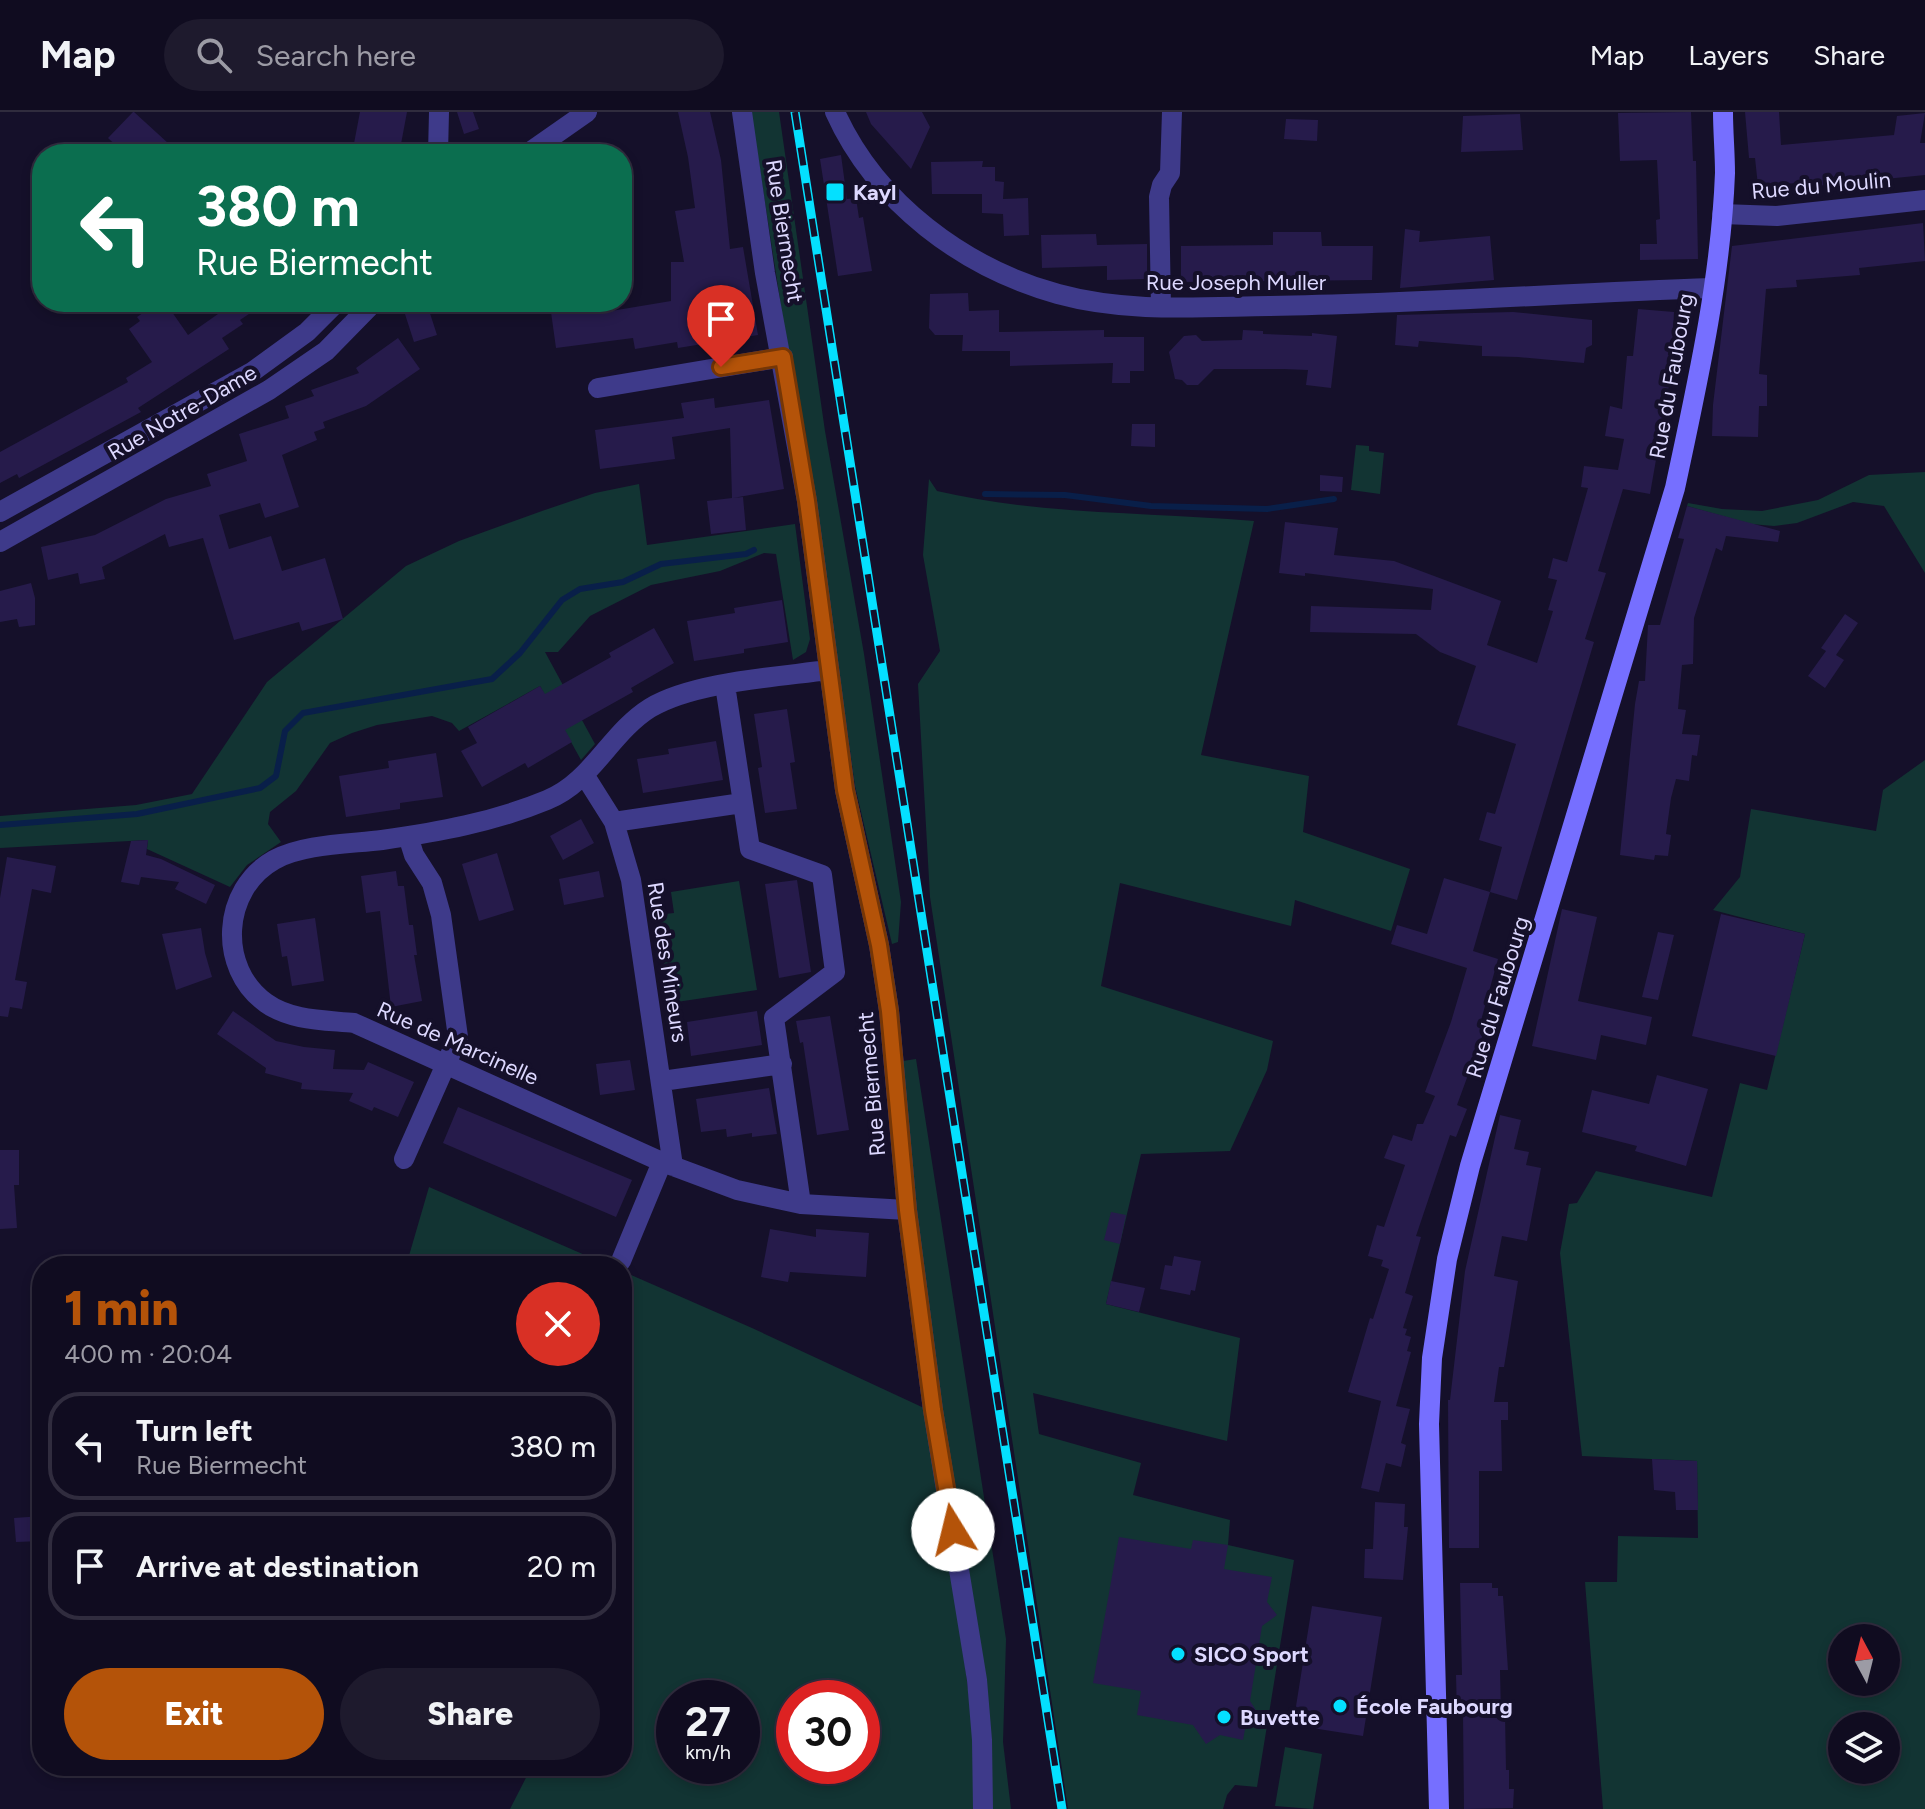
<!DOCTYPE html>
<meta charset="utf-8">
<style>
:root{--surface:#100c20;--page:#1e1a2d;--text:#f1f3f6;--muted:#9c9ba5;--line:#302c3e;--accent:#b45309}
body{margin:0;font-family:Figtree,sans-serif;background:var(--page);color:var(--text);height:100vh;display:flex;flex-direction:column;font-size:30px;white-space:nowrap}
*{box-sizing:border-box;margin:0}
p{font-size:26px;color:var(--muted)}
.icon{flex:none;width:44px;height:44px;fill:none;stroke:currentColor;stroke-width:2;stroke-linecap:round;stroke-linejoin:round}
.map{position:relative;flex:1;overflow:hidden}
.sheet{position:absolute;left:32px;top:1144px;width:600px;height:520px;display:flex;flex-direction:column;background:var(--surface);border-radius:32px;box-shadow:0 4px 12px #0003,0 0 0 2px var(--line)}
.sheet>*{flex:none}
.guide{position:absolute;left:32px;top:32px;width:600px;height:168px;border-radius:32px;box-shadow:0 4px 12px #0003,0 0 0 2px var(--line);background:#0b6e4f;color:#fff;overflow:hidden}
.needle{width:52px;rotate:353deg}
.buttons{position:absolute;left:1828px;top:1512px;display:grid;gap:16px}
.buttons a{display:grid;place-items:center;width:72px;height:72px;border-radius:50%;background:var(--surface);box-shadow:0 4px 12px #0003,0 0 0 2px var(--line);font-size:40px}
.speed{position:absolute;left:656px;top:1568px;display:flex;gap:16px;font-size:40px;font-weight:700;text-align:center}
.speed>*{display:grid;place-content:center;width:104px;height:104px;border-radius:50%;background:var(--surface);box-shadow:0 4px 12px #0003,0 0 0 2px var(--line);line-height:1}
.speed small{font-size:20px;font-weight:400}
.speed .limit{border:12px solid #d22;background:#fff;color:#111}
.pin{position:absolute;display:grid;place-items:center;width:68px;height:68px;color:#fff;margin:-82px -34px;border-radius:50% 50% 50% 0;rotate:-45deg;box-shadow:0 0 8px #0007}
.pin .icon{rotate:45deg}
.me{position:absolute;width:88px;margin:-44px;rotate:351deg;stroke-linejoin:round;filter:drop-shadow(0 0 6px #0008)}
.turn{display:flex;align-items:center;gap:28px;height:168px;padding:0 32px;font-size:36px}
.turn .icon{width:104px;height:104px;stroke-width:2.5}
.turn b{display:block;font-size:56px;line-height:68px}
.round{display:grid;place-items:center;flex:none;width:84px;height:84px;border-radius:42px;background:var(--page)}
.summary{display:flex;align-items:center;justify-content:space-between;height:136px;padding:0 32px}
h1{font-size:48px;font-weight:800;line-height:60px;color:var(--accent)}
.cta{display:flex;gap:16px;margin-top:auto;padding:16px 32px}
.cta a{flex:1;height:92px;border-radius:48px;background:var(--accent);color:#fff;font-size:32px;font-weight:800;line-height:92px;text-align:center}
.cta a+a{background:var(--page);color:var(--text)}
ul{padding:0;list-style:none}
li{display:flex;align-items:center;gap:24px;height:108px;margin:0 16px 12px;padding:0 16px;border:4px solid var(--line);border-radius:32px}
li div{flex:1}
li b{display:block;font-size:30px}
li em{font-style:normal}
header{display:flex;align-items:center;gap:48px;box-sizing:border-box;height:112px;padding:0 40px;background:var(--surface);border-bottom:2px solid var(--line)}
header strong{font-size:38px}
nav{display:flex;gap:44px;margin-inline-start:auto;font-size:28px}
.search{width:560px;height:72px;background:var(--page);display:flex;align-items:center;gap:20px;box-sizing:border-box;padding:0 28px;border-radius:44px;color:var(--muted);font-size:30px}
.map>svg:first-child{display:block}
.green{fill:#123433;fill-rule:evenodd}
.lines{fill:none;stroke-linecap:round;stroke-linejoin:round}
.stream{stroke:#091f49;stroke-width:6}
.building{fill:#261b4b}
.minor{stroke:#3e3a8a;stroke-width:20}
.secondary{stroke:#766fff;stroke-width:20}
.rail-casing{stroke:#04e0ff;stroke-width:9}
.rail{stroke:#15102a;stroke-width:6;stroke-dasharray:18;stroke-linecap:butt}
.route-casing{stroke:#753606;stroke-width:20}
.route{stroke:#b45309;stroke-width:14}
.poi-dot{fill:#04e0ff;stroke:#15102a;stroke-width:3}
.labels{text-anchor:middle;stroke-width:8;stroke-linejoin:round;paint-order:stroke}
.street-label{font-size:22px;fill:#ddd8ff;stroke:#15102a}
.poi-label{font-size:22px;font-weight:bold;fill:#ddd8ff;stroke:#15102a;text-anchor:start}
</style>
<header>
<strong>Map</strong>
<div class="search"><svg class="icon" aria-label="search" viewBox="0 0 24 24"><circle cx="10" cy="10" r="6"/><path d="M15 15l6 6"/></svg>Search here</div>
<nav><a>Map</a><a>Layers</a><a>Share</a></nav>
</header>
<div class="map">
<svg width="1925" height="1697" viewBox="0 0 1925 1697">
<rect width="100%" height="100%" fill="#15102a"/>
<path class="green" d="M751,0H779L825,319L864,542L901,790L898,830L892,832L855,674L805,316L797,293L789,246Z
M1356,333L1369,334V339L1384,341L1380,382L1351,378Z
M1925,360V461L1884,394L1853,390L1797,411L1774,414L1751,412L1687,394L1688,391L1722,397L1762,399L1818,388L1869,363Z
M929,367L937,379C1040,403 1148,400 1254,409L1201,643L1309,664L1303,720L1410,757L1391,819L1295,788L1291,814L1120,771L1101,874L1273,929L1267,958L1230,1039L1141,1042L1106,1192L1240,1226L1227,1329L1033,1281L1039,1322L1141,1351L1133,1383L1230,1408L1228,1433L1294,1448L1257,1675L1235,1673L1227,1683L1223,1697H1068L930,785L918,572L940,539L923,443Z
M639,372L647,433L795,412L810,527L806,540L793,548L776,442L764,441L720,459L651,473L590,504L558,540H545L595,632L581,648L540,574L459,619L452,611L432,604L377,613L352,621L330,631L296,679L270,700L268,712L281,730L247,753L230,775L147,737L148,728L0,736V704L136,693L192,682L267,570L406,454L459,429L542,399L595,381Z
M1925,648V1697H1603L1585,1470H1617L1618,1424L1698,1426L1697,1349L1582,1344L1560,1141L1569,1092L1577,1091L1596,1059L1712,1085L1740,971L1767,978L1805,822L1713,798L1740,765L1751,697L1876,719L1883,678ZM1842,1526H1886V1570H1842ZM1842,1614H1886V1658H1842Z
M739,769L757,878L670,891L656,803L674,801L671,780Z
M916,947L1006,1527L1003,1630L1011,1697H983L933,1298L903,949Z
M429,1075L610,1154H406Z
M622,1159L752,1216L924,1296L979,1627L978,1697H510L532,1654H622ZM674,1586H742V1654H674ZM794,1586H862V1654H794Z
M1285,1635L1322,1642L1313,1697L1275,1694Z"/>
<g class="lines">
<path class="stream" d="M985,382L1065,383L1151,394L1267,397L1334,387
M0,713L137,702L260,676L276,664L285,619L303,601L492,567L520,541L562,488L580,477L623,470L661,452L746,442L754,438"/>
</g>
<path class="building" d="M133,0H134L180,42H125L108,26Z
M360,0H407L401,32L396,31L395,42H352Z
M457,0H473L479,17L464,22Z
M678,0H710L721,48L730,137L743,135L758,223L678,236L677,230L635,237L633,226L556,236L551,200L609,191L611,199L671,189V150H684L675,99L695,96L688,45Z
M866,0H922L930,15L911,57L871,12Z
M1691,0L1693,49H1696L1698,147L1640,148V132H1657L1656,108L1660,107L1657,48L1620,49L1618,1Z
M1745,0H1779L1781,33L1894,23L1897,4L1925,1L1920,31H1925V63L1796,76V71L1758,74L1755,46H1749Z
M1520,2L1523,38L1461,40L1463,4Z
M1286,7L1318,8L1317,29L1284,27Z
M841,43L847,87L856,86L859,106L863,105L872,159L838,164L820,47Z
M983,49L982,55H995V69L1004,70L1003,87L1028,86L1029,123L1004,124L1003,102L982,101V82H932L931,50Z
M1923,111L1925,149L1859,156L1860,163L1796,168L1797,175L1766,177L1759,262L1767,263V294H1759L1758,325L1712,324L1713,293L1732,134Z
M1405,117L1420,119L1419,130L1490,124L1494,168L1400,176Z
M1273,120H1321L1322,134H1373L1372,168L1181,170V134L1273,133Z
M1096,122L1097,133L1147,132V163L1145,167L1107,168V154L1042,156L1041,123Z
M968,181L969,199L999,198V220L1104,218V225H1144V259H1130V271H1112L1113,251L1010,254V239H962L963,223H935L929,216L930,182Z
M159,190H165L188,223L218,202L210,190H267L240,208L243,212L222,226L229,237L138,296L141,300L19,366L17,362L0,371V340L128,270L126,266L152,250L129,217L140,209L137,205Z
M427,192L437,223L414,230L404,199Z
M1638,197L1674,200L1671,262L1650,382L1623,377L1598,459L1606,461L1585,527L1594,530L1517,788L1490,780L1502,735L1479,728L1487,700L1495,702L1516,632L1457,613L1476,554L1440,540L1416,522L1310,520L1311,494L1431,498L1433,477L1305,461V464L1279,461L1285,410L1338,416L1334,443L1394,449L1501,489L1487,533L1537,551L1553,499L1548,498L1557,468L1548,466L1553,446L1567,450L1588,376L1581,375L1584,354L1618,358L1624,327L1605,324L1610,294L1622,297L1627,244H1633Z
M1513,200L1592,208V233L1586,236L1584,251L1518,245L1482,244V234L1419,229L1418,235L1395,233L1397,203Z
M1243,218L1263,219V222L1312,224V221L1337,224L1331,276L1306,273L1308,258L1284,257H1214L1198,273H1187L1182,268L1175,267L1169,240L1184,224L1196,223L1202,229L1242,228Z
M398,226L420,257L366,294L323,310L325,316L314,320L317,328L282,343L299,395L265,406L260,391L219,403L229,437L271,424L282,459L325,446L343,507L302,519L299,510L234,528L203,426L169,435L165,422L102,455L105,467L80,472L78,461L48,468L41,435L95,423L166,387L211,374L207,362L247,349L239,322L289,306L285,294L314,284L311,278L359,261L356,256Z
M714,286L715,296L769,288L784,377L733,386L743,385L746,418L711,422L707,389L732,386L730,316L672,325L675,347L600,357L595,318L684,306L681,291Z
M1132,312H1155V335L1131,334Z
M1320,363L1343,365L1342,380L1320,379Z
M1687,394L1780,419L1778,430L1726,424L1722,439L1716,436L1694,506L1693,552L1682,553L1678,597L1686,598L1682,622L1700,623L1697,644L1692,643L1689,669L1676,667L1671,686L1666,722L1671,723L1668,744L1655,743L1654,748L1620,743L1635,592L1639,569H1645L1648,513H1660L1684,427L1678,426Z
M31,471L35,486V513L19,515L17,507L0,510V479Z
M782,488L788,530L744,537V541L694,549L687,509L735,501L734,496Z
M1845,502L1858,511L1836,543L1844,548L1825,576L1808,564L1826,539L1821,536Z
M654,516L674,551L631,576L633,580L565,618L572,630L528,656L525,651L482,675L461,639L477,631L468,615L540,574L545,582L611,545L609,541Z
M787,597L795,650L790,651L797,697L765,701L758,656L762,655L754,602Z
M716,629L723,668L643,681L637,647L669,642L668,637Z
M436,641L443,685L400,691V697L346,705L339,664L389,656L388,649Z
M581,707L594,731L563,748L550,724Z
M148,728L146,743L161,747L215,773L206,792L175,777L179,770L141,765L139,773L121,770L131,729Z
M497,741L514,798L479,809L462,752Z
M7,745L56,754L51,781L32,777L15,868L27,870L22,897L10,895L8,905L0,904V786Z
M396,759L398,774H404L409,813H413L417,843H414L422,889L391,895L380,799L366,801L361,764Z
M599,759L604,785L564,793L559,767Z
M1444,766L1490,780L1473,839L1498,847L1480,912L1486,914L1457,993L1467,997L1456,1025L1450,1023L1416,1124L1421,1125L1405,1181L1413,1184L1403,1216L1407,1217L1405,1223L1411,1225L1407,1239L1411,1240L1396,1294L1410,1297L1401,1331L1406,1333L1401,1355L1386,1351L1379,1380L1361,1376L1381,1289L1348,1280L1370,1206L1373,1207L1389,1157L1381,1154L1383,1148L1368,1144L1377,1113L1384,1115L1405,1053L1384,1046L1393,1023L1412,1029L1417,1012H1423L1435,984L1425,980L1451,910L1467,856L1391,832L1397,813L1427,822Z
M797,768L811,860L779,866L765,772Z
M1562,797L1597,805L1578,889L1652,905L1646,933L1601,923L1596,948L1532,934Z
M1721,802L1805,822L1776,944L1692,924Z
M315,806L324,869L292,874L287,844L282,845L277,812Z
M201,816L205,841L212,865L176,878L162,822Z
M1658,820L1674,823L1658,888L1642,885Z
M233,899L276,929L304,935L335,938L333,957L364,958L368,950L414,970L398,1005L374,995L372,999L349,989L353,981L301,977L302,971L265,961L266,956L217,922Z
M757,899L762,933L691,944L687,910Z
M830,904L849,1018L817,1023L803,930L800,931L796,909Z
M630,948L635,978L600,983L596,952Z
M1657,963L1708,977L1686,1054L1635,1039L1637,1034L1582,1020L1592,978L1649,992Z
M769,976L777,1022L752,1025V1021L727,1025L726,1017L701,1020L696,987Z
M458,995L632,1068L616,1105L443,1031Z
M1500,1003L1521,1008L1514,1037L1529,1040L1526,1053L1541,1056L1527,1129L1502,1124L1494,1164L1518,1169L1504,1255H1499L1494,1290H1508V1308H1501L1502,1359H1479V1436H1449L1448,1288H1450L1465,1159Z
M0,1038H19V1073H14L17,1116L0,1117Z
M1111,1100L1126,1103L1120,1132L1104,1128Z
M770,1117L816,1125V1117L869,1121L866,1165L790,1160L788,1170L761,1165Z
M1174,1144L1201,1149L1195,1179L1191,1178L1190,1183L1160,1177L1165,1153L1172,1154Z
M1111,1169L1145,1176L1139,1200L1106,1192Z
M1652,1347L1697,1349L1698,1398H1676L1675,1380L1654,1378Z
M1375,1390L1405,1392L1404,1415H1408L1403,1468L1364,1466L1365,1437H1373Z
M42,1404V1429L16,1430L14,1406Z
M1119,1425L1191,1437L1193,1428L1228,1433L1224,1457L1272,1465L1267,1490L1277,1503L1262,1514L1250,1589L1259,1603L1246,1612L1243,1628L1220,1623L1206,1632L1193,1613L1137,1603L1141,1579L1093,1571Z
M1460,1471H1492V1476H1498V1484H1503L1508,1558H1500L1501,1602H1505L1506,1658H1509V1677H1514L1513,1696L1464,1697L1463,1602H1457L1456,1563H1462Z
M1312,1494L1382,1505L1363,1624L1293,1613Z"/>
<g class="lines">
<path class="minor" d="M742,0L765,161L807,389L845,678L879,833L889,899L907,1098L933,1298L977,1568L982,1628L983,1697
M835,0C876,91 964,156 1058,182C1127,201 1199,195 1269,194C1417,192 1564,181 1712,176
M438,42L439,0
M527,42L587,0
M1722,102L1777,104L1925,88
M1161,195L1159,85L1162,73L1170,61L1172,0
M598,276L783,245
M0,400L252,260L307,220L337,190
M0,430L269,278L326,239L374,190
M828,558C777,565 693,570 650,596C610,621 592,670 547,688C494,710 438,720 382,728C350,732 302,732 274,748C222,777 217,856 266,891C291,909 325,908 354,911L662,1050L737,1078L801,1092L907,1098
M725,573L750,737L822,763L835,860L774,906L801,1092
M585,664L614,710L631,768L673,1054
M614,710L742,691
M662,969L782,952
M404,1047L458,925L441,803L432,771L414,743L408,724
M621,1149L662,1050"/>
<path class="secondary" d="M1439,1697L1429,1312L1432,1246L1447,1147L1470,1054L1675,376C1697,273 1721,167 1725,61C1725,41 1723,20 1723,0"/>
<g class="rail-casing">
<path id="rail" d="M795,0L1062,1697"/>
</g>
<use href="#rail" class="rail"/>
</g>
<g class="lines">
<g class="route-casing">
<path id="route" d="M721,255L783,245L807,389L845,678L879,833L889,899L907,1098L933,1298L953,1418"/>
</g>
<use href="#route" class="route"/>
</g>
<g class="poi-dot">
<rect x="825" y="70" width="20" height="20" rx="4"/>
<circle cx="1178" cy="1542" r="8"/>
<circle cx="1340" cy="1594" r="8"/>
<circle cx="1224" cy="1605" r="8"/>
</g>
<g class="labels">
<g class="street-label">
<text transform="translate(1821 73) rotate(-5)" y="8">Rue du Moulin</text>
<text transform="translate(785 119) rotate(81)" y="8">Rue Biermecht</text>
<text x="1236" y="178">Rue Joseph Muller</text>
<text transform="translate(1671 264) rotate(-80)" y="8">Rue du Faubourg</text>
<text transform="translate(182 300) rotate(-30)" y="8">Rue Notre-Dame</text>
<text transform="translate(668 850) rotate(81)" y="8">Rue des Mineurs</text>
<text transform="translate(1497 885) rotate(-73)" y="8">Rue du Faubourg</text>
<text transform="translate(458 931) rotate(24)" y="8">Rue de Marcinelle</text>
<text transform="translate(871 972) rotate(-95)" y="8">Rue Biermecht</text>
</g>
<g class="poi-label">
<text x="853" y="88">Kayl</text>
<text x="1194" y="1550">SICO Sport</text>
<text x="1356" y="1602">École Faubourg</text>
<text x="1240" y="1613">Buvette</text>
</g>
</g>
</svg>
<div class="buttons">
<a><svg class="needle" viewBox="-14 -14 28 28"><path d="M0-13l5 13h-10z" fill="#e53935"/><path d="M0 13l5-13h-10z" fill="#9c9ba5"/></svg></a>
<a><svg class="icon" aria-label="layers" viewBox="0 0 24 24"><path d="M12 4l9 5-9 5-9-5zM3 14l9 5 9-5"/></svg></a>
</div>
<div class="speed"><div>27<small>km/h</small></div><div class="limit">30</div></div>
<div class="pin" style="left:721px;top:255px;background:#d93025"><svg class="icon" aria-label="arrive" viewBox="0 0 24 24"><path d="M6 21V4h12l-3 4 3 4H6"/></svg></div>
<svg class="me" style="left:953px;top:1418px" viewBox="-20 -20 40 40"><circle r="19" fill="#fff"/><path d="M0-13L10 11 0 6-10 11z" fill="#b45309"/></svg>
<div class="guide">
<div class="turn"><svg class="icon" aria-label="left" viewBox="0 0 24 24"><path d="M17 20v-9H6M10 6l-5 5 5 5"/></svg><div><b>380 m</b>Rue Biermecht</div></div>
</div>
<section class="sheet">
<div class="summary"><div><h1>1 min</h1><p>400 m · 20:04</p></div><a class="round" style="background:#d93025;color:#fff"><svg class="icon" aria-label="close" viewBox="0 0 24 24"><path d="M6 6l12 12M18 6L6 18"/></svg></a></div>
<ul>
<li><svg class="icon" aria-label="left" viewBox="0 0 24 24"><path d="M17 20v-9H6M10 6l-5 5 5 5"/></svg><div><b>Turn left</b><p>Rue Biermecht</p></div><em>380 m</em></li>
<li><svg class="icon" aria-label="arrive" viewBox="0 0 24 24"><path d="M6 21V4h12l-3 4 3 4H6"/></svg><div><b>Arrive at destination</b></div><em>20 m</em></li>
</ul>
<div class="cta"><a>Exit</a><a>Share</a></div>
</section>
</div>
